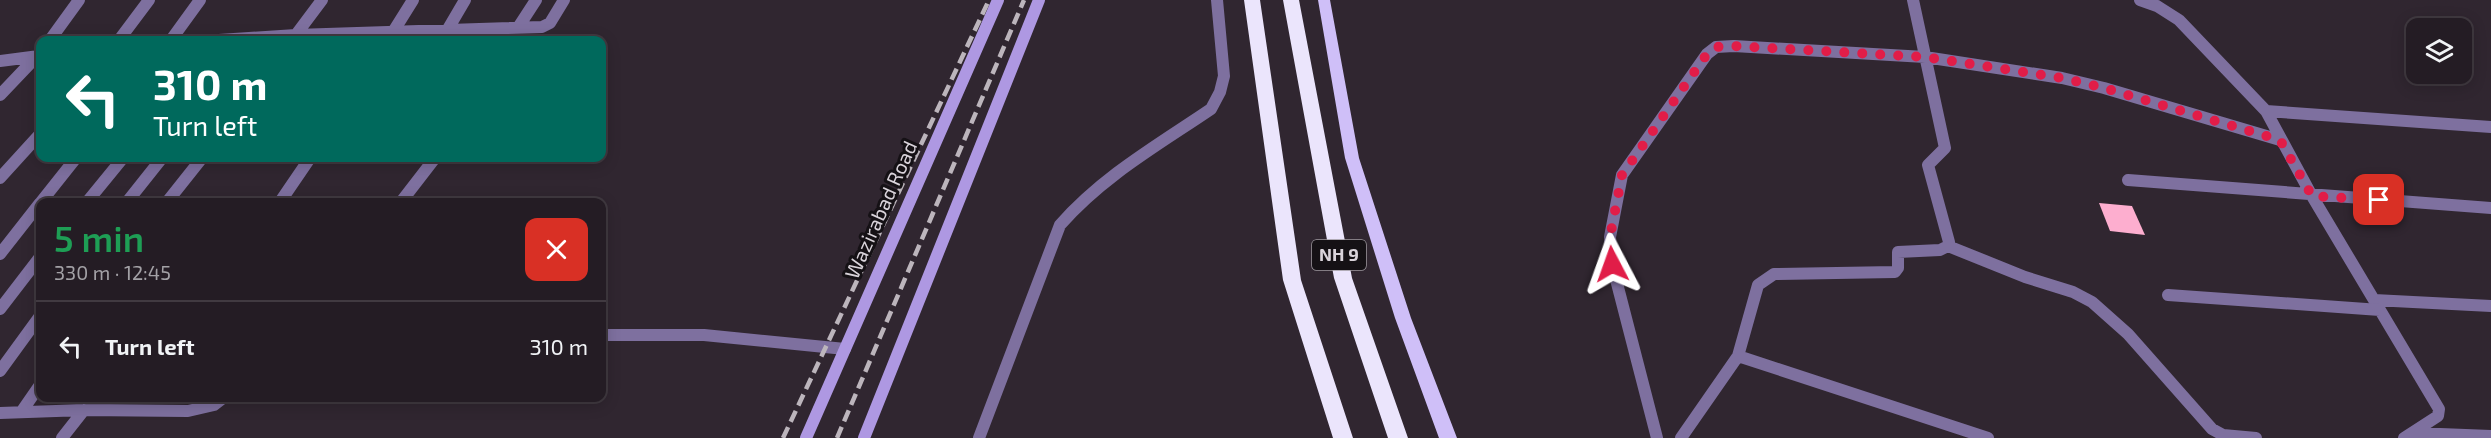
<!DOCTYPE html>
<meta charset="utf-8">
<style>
:root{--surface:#241c24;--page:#302931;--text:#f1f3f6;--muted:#a3a1a6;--line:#413a41}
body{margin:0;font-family:"Exo 2",sans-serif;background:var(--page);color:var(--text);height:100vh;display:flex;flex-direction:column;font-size:22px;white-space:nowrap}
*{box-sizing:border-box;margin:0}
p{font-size:20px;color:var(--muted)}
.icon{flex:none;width:33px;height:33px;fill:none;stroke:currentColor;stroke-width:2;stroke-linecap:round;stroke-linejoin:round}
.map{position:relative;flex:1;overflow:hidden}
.side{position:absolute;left:36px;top:198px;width:570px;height:204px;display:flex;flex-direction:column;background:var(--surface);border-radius:12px;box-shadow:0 3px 15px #0003,0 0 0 2px var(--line)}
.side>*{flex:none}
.guide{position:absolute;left:36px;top:36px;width:570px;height:126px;border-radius:12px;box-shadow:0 3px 15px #0003,0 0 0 2px var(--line);background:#00695c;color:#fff;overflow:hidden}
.buttons{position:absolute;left:2406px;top:18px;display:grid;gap:12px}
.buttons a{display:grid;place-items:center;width:66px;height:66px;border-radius:12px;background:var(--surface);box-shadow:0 3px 15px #0003,0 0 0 2px var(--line);font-size:30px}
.pin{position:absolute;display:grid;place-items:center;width:51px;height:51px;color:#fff;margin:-26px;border-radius:12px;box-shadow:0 3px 9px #0006}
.me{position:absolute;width:66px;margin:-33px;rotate:356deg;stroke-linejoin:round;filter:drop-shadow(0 0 4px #0008)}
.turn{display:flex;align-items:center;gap:21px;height:126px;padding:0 18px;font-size:27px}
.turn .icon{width:78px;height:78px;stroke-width:2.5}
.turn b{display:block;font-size:42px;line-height:51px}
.round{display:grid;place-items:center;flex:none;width:63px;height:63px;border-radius:12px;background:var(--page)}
.head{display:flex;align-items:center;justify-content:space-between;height:102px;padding:0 18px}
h1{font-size:36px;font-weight:600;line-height:45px;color:#1e9e55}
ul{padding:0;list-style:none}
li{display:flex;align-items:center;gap:18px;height:90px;padding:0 18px;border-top:2px solid var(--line)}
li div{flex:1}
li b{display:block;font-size:22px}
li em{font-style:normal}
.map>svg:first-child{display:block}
.building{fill:#fdaecf}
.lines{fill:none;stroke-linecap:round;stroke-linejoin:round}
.street{stroke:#7e709f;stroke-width:12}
.secondary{stroke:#ae98e2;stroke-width:12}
.primary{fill:#cfbff8;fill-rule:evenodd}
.highway{fill:#ebe5fc;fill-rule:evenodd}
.rail{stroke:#bcb5bc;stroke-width:4.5;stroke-dasharray:12 6;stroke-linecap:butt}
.route{stroke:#e11d48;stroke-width:10;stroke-dasharray:0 18}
.labels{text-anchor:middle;stroke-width:6;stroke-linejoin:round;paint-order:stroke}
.shield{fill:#151115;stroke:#9e999f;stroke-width:1.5}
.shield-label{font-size:18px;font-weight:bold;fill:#d9d3da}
.street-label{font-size:20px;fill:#d9d3da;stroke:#151115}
</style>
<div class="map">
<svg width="2491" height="438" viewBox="0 0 2491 438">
<rect width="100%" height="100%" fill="#302630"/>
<path class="building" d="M2099,203L2132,206L2145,235L2110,231Z"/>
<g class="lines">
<path class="street" d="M2140,0L2157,6L2179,20L2266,111L2312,196L2439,409L2438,416L2404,438
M448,29L465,0
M50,40L79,0
M119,40L149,0
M171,40L200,0
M219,40L296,35L542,27L550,23L564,0
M292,40L322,0
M388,40L413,0
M510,40L536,0
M0,61L39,56
M0,95L40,53
M2266,111L2491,127
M0,178L40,134
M2128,180L2491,208
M41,202L76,158
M87,202L123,158
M127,202L162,158
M167,202L202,158
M280,202L310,158
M401,202L435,158
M1948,246L2025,277L2073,292L2092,302L2128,334L2212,429L2223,435L2256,438
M0,254L40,203
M2168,295L2380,310
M2374,300L2491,306
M0,309L40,257
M602,335H704L845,349
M1738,356L1988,438
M0,371L40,316
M22,411L40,385
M0,413L84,410L188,411L214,405L223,398
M2415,433L2491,436
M62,438L84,410
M979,438L1060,225C1103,176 1158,145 1211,109L1220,92L1224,76L1217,0
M1657,438L1612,264L1610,237L1622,175L1707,54L1716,47L1734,46L1925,57L2062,78L2104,88L2280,140
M1681,438L1738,356L1758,285L1774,274L1895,272L1898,268V252L1940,250L1948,246L1949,242L1928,165L1945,148L1913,0"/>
<path class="secondary" d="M806,438L998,0
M864,438L1039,0"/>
<path class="primary" d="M1318,0H1330L1359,158L1411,318L1457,438H1439L1395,318L1345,158Z"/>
<path class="highway" d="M1244,0H1260L1301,280L1353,438H1333L1283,280Z
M1283,0H1299L1352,278L1408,438H1388L1334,278Z"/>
<path class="rail" d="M783,438L989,0
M837,438L1024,0"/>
</g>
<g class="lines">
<path class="route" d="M1612,264L1610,237L1622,175L1707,54L1716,47L1734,46L1925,57L2062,78L2104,88L2280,140L2312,196L2379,200"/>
</g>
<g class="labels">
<rect class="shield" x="1312" y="240" width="54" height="30" rx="4.5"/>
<g class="shield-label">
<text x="1339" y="261">NH 9</text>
</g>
<g class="street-label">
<text transform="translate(881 210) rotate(-66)" y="7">Wazirabad Road</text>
</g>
</g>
</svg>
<div class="buttons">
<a><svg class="icon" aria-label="layers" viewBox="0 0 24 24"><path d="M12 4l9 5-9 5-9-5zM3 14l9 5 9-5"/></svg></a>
</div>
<div class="pin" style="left:2379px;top:200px;background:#d93025"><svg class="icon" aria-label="arrive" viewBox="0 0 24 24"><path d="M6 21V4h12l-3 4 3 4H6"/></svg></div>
<svg class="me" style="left:1612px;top:264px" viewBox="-20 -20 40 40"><path d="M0-17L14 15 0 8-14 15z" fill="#e11d48" stroke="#fff" stroke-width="4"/></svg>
<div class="guide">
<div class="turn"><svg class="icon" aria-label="left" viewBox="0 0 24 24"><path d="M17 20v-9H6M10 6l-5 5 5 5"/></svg><div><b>310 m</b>Turn left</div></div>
</div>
<section class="side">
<div class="head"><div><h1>5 min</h1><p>330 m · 12:45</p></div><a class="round" style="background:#d93025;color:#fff"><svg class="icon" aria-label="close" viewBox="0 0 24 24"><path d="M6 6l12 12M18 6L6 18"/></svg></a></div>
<ul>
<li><svg class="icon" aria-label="left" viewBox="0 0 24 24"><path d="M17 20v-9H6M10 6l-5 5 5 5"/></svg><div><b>Turn left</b></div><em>310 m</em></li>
</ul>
</section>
</div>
